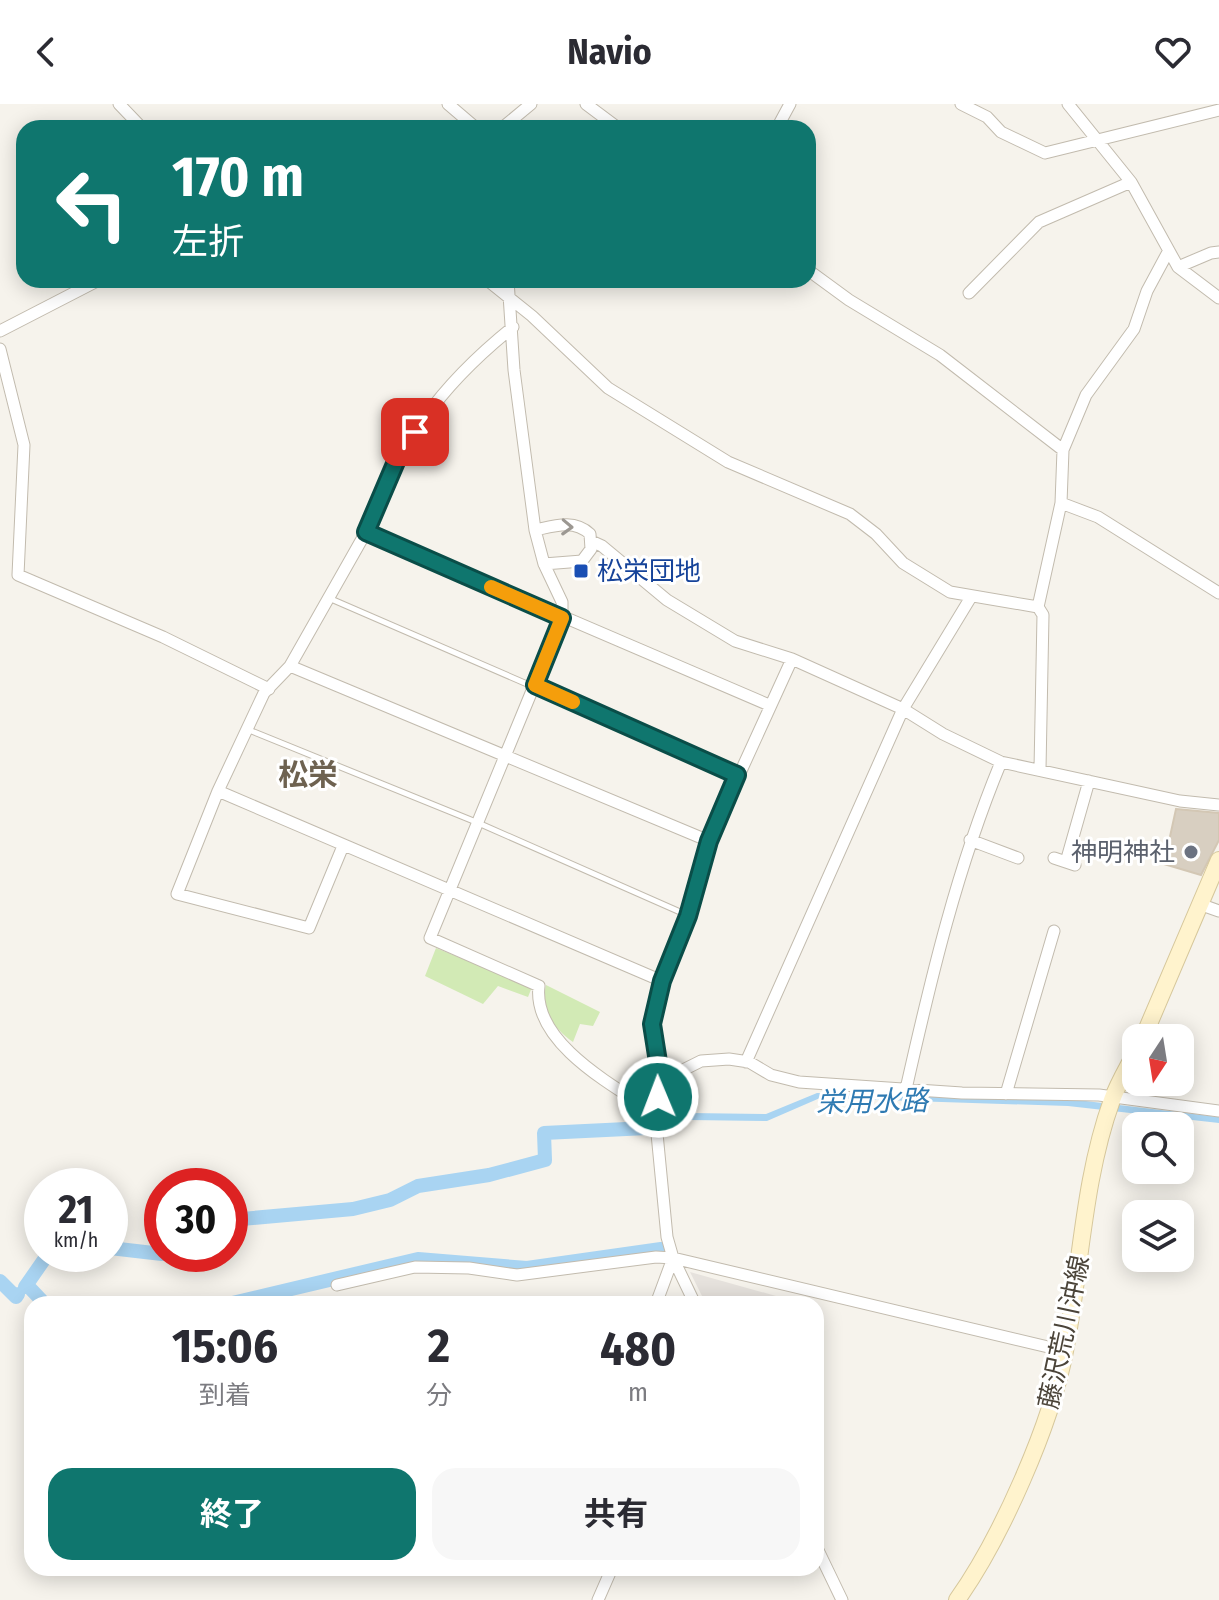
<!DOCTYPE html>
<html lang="ja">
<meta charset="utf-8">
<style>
:root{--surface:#fff;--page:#f7f7f7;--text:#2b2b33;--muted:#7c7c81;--accent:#0f766e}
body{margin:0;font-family:"Fira Sans Condensed","Noto Sans JP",sans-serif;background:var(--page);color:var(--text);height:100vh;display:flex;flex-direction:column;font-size:30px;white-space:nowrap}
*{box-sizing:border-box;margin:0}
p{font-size:26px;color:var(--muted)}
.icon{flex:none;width:44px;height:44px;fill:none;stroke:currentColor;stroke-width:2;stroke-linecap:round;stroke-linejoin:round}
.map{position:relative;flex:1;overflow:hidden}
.side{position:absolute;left:24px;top:1192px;width:800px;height:280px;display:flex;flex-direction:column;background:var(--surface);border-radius:24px;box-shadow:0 4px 20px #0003}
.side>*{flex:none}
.hud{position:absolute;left:16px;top:16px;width:800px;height:168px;border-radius:24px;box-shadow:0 4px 20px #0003;background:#0f766e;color:#fff;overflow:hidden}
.needle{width:52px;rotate:192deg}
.tools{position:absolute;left:1122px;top:920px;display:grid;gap:16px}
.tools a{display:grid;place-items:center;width:72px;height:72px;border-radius:16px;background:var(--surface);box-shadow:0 4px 20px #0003;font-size:40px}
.speed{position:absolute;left:24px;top:1064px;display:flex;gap:16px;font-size:40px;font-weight:700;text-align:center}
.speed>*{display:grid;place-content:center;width:104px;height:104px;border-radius:50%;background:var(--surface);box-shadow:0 4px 20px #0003;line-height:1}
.speed small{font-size:20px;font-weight:400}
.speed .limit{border:12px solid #d22;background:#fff;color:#111}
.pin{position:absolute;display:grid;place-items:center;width:68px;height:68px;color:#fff;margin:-34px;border-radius:16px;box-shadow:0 4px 12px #0006}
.me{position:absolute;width:88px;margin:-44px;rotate:359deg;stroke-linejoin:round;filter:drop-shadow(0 0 6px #0008)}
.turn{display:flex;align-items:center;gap:28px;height:168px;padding:0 24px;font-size:36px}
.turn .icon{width:104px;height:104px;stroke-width:2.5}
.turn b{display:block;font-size:56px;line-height:68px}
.eta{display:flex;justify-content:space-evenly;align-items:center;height:136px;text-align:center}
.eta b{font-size:48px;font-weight:700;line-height:56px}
.primary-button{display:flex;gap:16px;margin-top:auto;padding:16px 24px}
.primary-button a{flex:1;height:92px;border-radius:24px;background:var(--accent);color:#fff;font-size:32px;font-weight:700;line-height:92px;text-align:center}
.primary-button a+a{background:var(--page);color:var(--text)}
header{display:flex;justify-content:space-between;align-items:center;height:104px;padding:0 24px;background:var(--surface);font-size:36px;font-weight:700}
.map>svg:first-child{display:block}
.industrial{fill:#e6e2dd}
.green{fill:#d2eab5}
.water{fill:#a9d4f2}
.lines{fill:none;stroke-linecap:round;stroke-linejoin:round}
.canal{stroke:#a9d4f2;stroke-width:14}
.building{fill:#d8cfc1;stroke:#d3c7b4;stroke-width:2}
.lane-casing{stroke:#c2bbae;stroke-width:7}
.street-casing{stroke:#c2bbae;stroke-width:13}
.secondary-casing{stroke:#d6c79b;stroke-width:18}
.lane{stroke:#fff;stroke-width:5}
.street{stroke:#fff;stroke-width:11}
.secondary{stroke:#fff3cd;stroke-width:16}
.oneway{stroke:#9c9892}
.route-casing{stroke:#0a4d48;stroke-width:20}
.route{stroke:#0f766e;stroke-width:14}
.slow{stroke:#f59e0b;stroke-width:14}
.transit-dot{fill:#1a4fb4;stroke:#fff;stroke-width:3}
.worship-dot{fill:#6b7280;stroke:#fff;stroke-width:3}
.labels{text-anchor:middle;stroke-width:6;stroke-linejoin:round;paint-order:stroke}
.transit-label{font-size:26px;fill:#164399;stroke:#fff;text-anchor:start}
.worship-label{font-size:26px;fill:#5b616d;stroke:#fff;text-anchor:end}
.street-label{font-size:26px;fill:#4b4439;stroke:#fff}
.water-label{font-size:28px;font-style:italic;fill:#2e7ab2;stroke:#fff}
.quarter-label{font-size:30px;font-weight:bold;fill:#6e6250;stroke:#fff}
</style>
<header><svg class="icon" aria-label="back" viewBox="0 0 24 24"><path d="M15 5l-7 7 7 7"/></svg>Navio<svg class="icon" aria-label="heart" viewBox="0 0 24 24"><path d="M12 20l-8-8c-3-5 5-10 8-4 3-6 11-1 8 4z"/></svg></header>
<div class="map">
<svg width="1219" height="1496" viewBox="0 0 1219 1496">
<rect width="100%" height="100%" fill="#f6f3ec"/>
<path class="industrial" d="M690,1168L776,1192L772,1200H706Z"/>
<path class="green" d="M436,844L532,883L528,893L498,882L483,900L425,872Z
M546,881L600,908L593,922L580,920L573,938C553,924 540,905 546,881Z"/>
<path class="water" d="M817,989L1069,995L1219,1013V1019L1068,1002L820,994L767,1017L690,1016L646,1028V1020L689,1009L766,1010Z"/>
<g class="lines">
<path class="canal" d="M230,1116L353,1105L390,1096L418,1082L489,1071L545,1056L544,1029L647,1024L665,1019
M110,1144L162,1150
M0,1177L16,1193L18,1190
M27,1181L45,1200
M25,1183L48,1150
M228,1200L418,1155L527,1164L661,1145"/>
</g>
<path class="building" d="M1176,705L1219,709V736L1201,771L1164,760Z"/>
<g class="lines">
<g class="lane-casing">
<path id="lane" d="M331,495L737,671
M249,626L476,718L687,811"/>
</g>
<g class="street-casing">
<path id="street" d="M119,0L142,24
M448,0L476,24
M586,0L618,24
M961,0L987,13L1001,28L1045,49L1219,6
M1068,0L1131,78L1178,163L1219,194
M502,24L531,0
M777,24L790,0
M1178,163L1211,149L1219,148
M808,166L849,196L940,251L1063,346
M487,176L532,212L608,284L728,358L850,410L876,430L903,459L950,488L1038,503
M508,176L514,266L535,426L544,460L562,498V514L430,834L539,882C532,939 614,982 655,1009
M969,189L1039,118L1131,78
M0,227L99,176
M0,245L24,341L18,471L163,533L269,585
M1061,399L1098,413L1219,489
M535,426C554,422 574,415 590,430L591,445L582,457L544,460
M366,428C402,337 436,285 513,223
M591,437L602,442L667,496L735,537L792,555L903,605L943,630L1001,658L1180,697L1219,701
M290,562L709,737
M1040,665L1043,511L1038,503L1061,399L1063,346L1086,291L1134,225L1147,187L1168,148
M218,687L662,877
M970,736L1018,754
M343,742L309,824L177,790L218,687L264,589L290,562L366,428L769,601
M1054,754L1075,761
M1066,758L1089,677
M1202,801L1219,807
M746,958L903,605L971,493
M661,977L701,957L729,955L749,958L771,971L799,978L962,989L1099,991L1219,1007
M906,985C931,874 957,764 1001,658
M1006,990L1054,827
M337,1181L415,1163L469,1164L517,1171L656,1153L673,1154L1065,1247
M656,1200L673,1154
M695,1200L673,1154L667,1133L655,1009L661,977L652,920L662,877L688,812L709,737L792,555
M816,1442L842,1496
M598,1496L612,1464"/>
</g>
<g class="secondary-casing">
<path id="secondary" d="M1143,934L1219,756
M957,1496C1001,1434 1051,1321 1065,1247C1081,1164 1083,1076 1112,996C1118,979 1128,963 1136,947"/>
</g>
<use href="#lane" class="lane"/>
<use href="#street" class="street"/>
<use href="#secondary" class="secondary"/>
</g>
<defs><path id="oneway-chevron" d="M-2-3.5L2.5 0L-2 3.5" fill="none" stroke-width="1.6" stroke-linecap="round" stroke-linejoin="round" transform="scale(2)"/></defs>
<use class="oneway" href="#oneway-chevron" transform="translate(567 423) rotate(2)"/>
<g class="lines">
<g class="route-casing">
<path id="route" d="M415,328L398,353L366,428L562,514L535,581L737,671L709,737L688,812L662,877L652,920L661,977L658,993"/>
</g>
<use href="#route" class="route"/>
<path class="slow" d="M491,483L562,514L535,581L573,598"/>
</g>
<rect class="transit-dot" x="573" y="459" width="16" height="16" rx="4"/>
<circle class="worship-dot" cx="1191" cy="748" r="8"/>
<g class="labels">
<g class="transit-label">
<text x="597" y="476">松栄団地</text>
</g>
<g class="worship-label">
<text x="1175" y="757">神明神社</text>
</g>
<g class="street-label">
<text transform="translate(1064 1228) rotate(-78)" y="9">藤沢荒川沖線</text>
</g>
<g class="water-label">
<text transform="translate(872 997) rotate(-1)" y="10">栄用水路</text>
</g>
<g class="quarter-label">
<text x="308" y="681">松栄</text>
</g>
</g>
</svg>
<div class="tools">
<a><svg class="needle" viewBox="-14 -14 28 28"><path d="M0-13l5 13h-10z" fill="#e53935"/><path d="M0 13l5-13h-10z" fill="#7c7c81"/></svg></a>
<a><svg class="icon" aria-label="search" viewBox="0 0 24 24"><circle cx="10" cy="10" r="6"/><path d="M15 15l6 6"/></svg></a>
<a><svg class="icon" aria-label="layers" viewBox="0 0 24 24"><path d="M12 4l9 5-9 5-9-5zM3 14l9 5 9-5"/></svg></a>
</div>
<div class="speed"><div>21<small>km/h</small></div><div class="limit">30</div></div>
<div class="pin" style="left:415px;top:328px;background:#d93025"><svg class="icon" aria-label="arrive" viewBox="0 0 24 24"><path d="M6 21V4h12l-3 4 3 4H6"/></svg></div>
<svg class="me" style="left:658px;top:993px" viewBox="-20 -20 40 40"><circle r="17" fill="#0f766e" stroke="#fff" stroke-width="3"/><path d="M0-11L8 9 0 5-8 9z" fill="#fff"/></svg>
<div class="hud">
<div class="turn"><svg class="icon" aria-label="left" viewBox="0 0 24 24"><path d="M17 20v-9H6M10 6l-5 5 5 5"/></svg><div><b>170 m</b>左折</div></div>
</div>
<section class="side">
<div class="eta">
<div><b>15:06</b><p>到着</p></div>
<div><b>2</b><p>分</p></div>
<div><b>480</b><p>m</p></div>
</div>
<div class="primary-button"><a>終了</a><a>共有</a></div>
</section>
</div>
